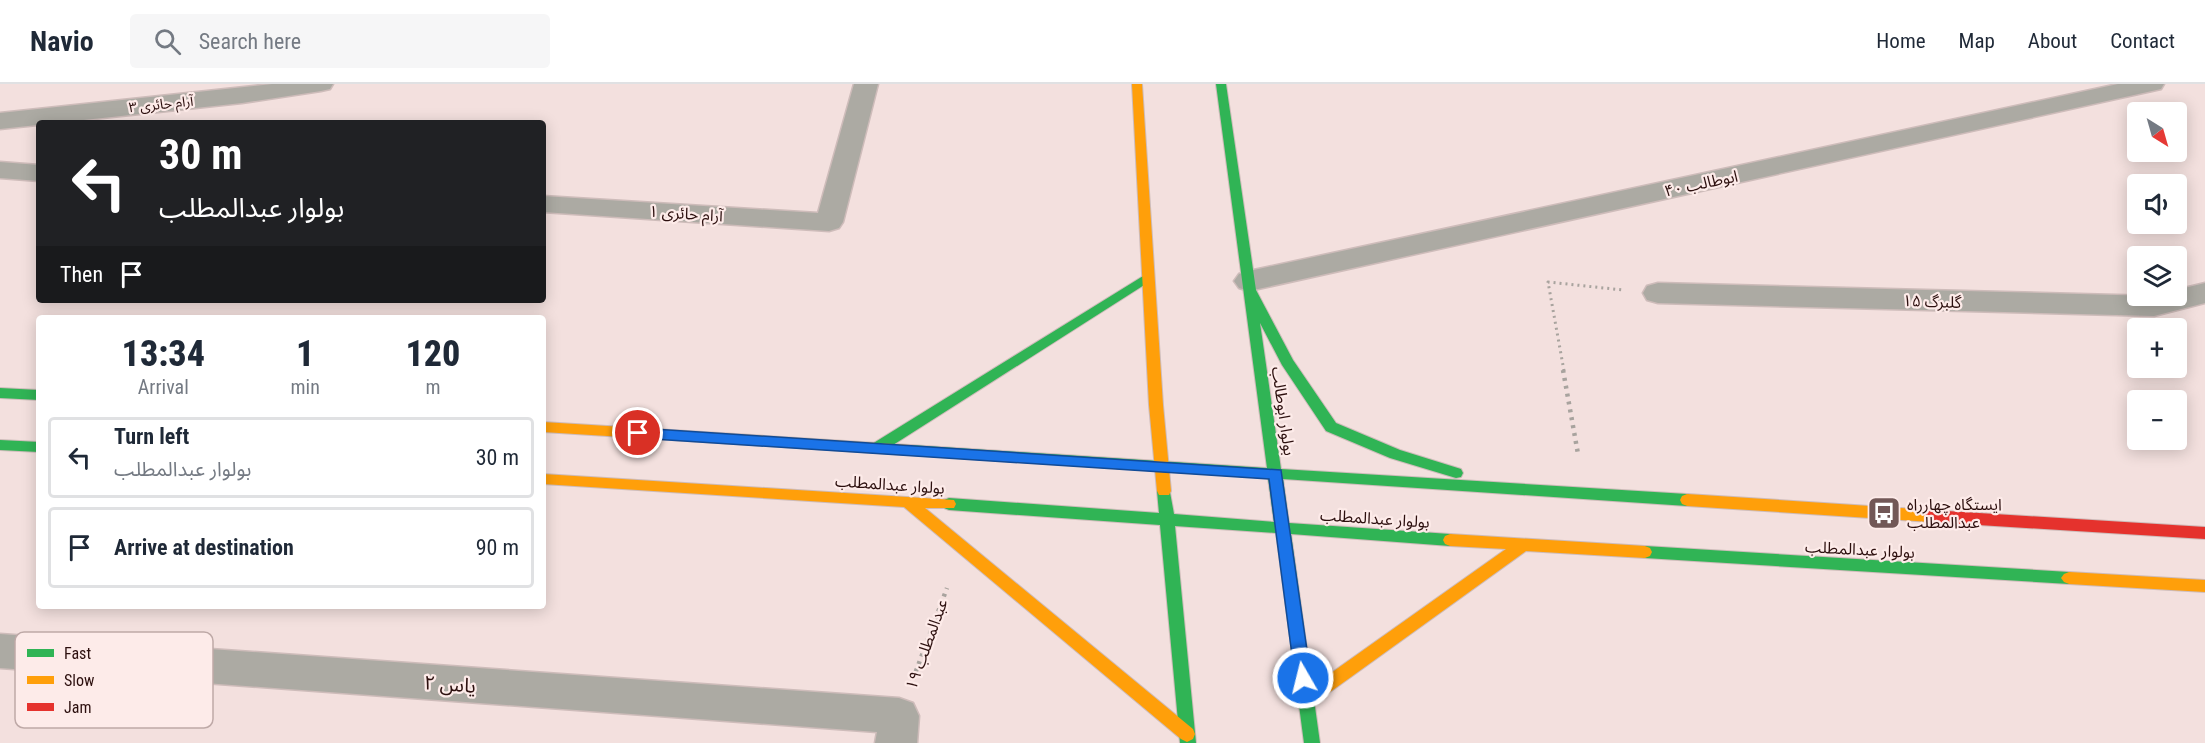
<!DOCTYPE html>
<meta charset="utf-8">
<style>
:root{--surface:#fff;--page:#f6f6f7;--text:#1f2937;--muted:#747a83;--line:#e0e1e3}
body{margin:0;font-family:"Roboto Condensed","Noto Sans Arabic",sans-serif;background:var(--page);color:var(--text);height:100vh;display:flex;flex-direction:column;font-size:22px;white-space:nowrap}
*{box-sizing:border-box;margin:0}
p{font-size:20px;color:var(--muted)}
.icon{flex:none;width:33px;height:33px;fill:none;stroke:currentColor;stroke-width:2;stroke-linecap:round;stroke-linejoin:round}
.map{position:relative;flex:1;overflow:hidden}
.details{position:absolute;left:36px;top:231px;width:510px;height:294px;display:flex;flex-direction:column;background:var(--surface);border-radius:6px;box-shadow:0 3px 15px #0003}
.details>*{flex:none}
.top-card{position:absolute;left:36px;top:36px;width:510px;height:183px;border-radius:6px;box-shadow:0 3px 15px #0003;background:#202124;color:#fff;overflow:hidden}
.needle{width:39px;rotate:143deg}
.controls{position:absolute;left:2127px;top:18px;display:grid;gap:12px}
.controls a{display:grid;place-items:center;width:60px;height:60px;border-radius:6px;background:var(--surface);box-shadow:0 3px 15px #0003;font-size:30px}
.pin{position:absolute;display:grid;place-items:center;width:51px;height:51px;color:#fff;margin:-26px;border:3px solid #fff;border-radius:50%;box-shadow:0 2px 6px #0007}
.me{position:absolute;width:66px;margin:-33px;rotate:352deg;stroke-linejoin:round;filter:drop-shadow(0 0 4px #0008)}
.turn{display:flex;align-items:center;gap:21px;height:126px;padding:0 24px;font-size:27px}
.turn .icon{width:78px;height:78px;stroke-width:2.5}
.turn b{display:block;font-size:42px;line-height:51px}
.then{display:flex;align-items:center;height:57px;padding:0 24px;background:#0003;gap:12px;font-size:22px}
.eta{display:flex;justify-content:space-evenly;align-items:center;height:102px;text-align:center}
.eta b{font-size:36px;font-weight:800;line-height:42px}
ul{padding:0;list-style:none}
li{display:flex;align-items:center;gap:18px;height:81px;margin:0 12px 9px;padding:0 12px;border:3px solid var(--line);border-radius:6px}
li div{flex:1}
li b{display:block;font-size:22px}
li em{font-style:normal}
header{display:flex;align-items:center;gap:36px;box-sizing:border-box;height:84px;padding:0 30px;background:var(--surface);border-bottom:2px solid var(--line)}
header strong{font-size:28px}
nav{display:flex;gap:33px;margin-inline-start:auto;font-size:21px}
.search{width:420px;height:54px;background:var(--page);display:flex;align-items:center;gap:15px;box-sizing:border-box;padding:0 21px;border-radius:6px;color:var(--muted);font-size:22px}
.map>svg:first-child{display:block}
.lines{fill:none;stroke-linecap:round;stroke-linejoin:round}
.street-casing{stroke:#cebcba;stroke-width:3}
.fast-casing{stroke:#cebcba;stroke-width:2}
.slow-casing{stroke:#cebcba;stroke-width:2}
.jam-casing{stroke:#cebcba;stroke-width:2}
.path-far1{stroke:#a8a39e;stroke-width:3;stroke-dasharray:2 4;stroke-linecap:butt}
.path{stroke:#a8a39e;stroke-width:4.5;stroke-dasharray:3 5;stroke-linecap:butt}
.street{fill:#acaaa3;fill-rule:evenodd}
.fast{fill:#30b455;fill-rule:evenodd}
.slow{fill:#ff9f0a;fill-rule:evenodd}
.jam{fill:#e5322d;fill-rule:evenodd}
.route{fill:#1a73e8;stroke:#114b97;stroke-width:1.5}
.labels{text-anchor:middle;stroke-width:4.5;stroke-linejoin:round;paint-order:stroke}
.far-street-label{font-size:14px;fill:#2c0f0e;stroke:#fdebe9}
.street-label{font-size:16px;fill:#2c0f0e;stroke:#fdebe9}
.poi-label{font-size:16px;fill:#2c0f0e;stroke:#fdebe9;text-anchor:start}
.near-street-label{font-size:20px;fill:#2c0f0e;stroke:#fdebe9}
.key{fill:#fdebe9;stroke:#bea9a7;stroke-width:1.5}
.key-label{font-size:16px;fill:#2c0f0e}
</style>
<header>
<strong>Navio</strong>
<div class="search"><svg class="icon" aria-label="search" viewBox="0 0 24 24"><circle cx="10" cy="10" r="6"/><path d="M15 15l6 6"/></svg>Search here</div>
<nav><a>Home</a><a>Map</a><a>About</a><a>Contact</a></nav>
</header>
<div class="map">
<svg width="2205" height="659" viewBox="0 0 2205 659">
<rect width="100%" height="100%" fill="#f3e0de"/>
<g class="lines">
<g class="street-casing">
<path id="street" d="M272,0H333L330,5L321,7L242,19L0,45V29Z
M854,0H878L843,138L839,144L829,147L543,128V112L818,129Z
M2118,0H2164L2161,5L2152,7L1249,207L1239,204L1234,197L1239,190L1249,187Z
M0,78L39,81V97L0,94Z
M1658,199L2154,212H2176V206L2205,199V219L2154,232L1658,219L1647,216L1643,209L1647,202Z
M0,550L899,614L913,619L919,632L917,659H875L877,648L0,584Z"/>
</g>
<g class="fast-casing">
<path id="fast" d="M1216,0H1226L1256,206L1293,276L1336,339L1400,366L1461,385L1463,389L1461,393L1456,394L1390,374L1326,347L1282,281L1260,239L1281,385L1687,410L1692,412L1694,416L1692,420L1687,422L1283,395L1289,439L1450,450L1455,452L1457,456L1455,460L1450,462L1291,450L1320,659H1304L1276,449L1175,442L1196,659H1180L1160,441L949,426L944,424L942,420L944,416L949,414L1159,429L1157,407L1159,403H1169L1174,430L1274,438L1268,394L910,371L905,370L903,366L905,362L910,361L1267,384Z
M1148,189L1154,193L1152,196L882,368H872L870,364L872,360Z
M0,304L39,306V316L0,314Z
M0,356L39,358V368L0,366Z
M1645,462L2069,488L2074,490L2077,494L2074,498L2069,500L1645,474L1640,472L1638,468L1640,464Z"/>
</g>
<g class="slow-casing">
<path id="slow" d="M1132,0H1142L1163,321L1171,407L1169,411H1159L1157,407L1149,321Z
M543,338L910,361L915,362L917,366L915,370L910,371L543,348Z
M543,390L954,416L956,420L954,424H925L1193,645L1195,650L1193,655L1187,658L1181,655L904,423L543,400Z
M1687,410L1931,426L1936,428L1938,432L1936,436L1931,438L1687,422L1682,420L1680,416L1682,412Z
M1450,450L1645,462L1650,464L1652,468L1650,472L1645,474L1526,467L1312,621L1306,623L1300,621L1298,616L1300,611L1506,465L1450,462L1445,460L1443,456L1445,452Z
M2069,488L2205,496V508L2069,500L2064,498L2061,494L2064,490Z"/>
</g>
<g class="jam-casing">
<path id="jam" d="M1931,426L2205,443V455L1931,438L1926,436L1924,432L1926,428Z"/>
</g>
<path class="path-far1" d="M1564,287L1548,198L1623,206"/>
<path class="path" d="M1563,286L1578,370
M913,595L947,504"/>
<use href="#street" class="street"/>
<use href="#fast" class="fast"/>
<use href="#slow" class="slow"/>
<use href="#jam" class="jam"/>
</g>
<path class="route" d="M638,344L1281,386L1311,594L1309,599L1303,601L1297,599L1295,594L1269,395L638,354L631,349Z"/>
<defs>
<g id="bus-square" transform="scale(1.725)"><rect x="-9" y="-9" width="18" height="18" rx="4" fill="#725857" stroke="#fdebe9"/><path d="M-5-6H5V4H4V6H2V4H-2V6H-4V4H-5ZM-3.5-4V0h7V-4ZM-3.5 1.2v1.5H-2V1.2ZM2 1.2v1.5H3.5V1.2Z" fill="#fff"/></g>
</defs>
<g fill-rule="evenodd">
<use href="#bus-square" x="1884" y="429"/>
</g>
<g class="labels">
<g class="far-street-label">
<text transform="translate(161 20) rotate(-6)" y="5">آرام حائری ۳</text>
</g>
<g class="street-label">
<text transform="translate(1701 99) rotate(-12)" y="6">ابوطالب ۴۰</text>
<text transform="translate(686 129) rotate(4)" y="6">آرام حائری ۱</text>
<text transform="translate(1932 217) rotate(2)" y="6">گلبرگ ۱۵</text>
<text transform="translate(1284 327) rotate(82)" y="6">بولوار ابوطالب</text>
<text transform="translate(890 400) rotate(4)" y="6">بولوار عبدالمطلب</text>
<text transform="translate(1375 434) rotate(4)" y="6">بولوار عبدالمطلب</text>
<text transform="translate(1860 465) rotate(3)" y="6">بولوار عبدالمطلب</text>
<text transform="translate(926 560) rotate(-70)" y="6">عبدالمطلب ۱۹</text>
</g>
<g class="poi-label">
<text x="1907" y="426">ایستگاه چهارراه<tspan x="1907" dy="18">عبدالمطلب</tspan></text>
</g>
<g class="near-street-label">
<text transform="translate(450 600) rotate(4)" y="7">یاس ۲</text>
</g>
</g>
<rect x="15" y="548" width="198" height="96" rx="9" class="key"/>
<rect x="27" y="565" width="27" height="8" fill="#30b455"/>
<rect x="27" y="592" width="27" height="8" fill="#ff9f0a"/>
<rect x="27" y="619" width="27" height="8" fill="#e5322d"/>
<g class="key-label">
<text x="64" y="575">Fast</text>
<text x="64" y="602">Slow</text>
<text x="64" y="629">Jam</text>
</g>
</svg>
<div class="controls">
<a><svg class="needle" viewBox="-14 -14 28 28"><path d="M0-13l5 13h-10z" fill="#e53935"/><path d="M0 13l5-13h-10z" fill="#747a83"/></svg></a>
<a><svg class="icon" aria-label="sound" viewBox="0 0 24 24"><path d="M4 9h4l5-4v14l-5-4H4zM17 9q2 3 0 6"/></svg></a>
<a><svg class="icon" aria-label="layers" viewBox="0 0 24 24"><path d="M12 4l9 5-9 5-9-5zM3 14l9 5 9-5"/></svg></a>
<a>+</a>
<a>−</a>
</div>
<div class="pin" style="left:638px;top:349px;background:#d93025"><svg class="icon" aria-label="arrive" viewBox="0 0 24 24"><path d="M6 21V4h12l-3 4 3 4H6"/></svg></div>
<svg class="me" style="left:1303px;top:594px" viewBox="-20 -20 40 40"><circle r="17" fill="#1a73e8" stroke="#fff" stroke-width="3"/><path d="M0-11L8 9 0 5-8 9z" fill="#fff"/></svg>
<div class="top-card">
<div class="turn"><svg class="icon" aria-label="left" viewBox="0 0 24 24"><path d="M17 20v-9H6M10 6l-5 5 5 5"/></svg><div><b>30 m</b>بولوار عبدالمطلب</div></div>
<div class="then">Then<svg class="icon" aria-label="arrive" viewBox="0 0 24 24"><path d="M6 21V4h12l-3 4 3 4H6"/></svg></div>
</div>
<section class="details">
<div class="eta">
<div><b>13:34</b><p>Arrival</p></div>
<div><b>1</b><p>min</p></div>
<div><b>120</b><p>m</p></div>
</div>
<ul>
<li><svg class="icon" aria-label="left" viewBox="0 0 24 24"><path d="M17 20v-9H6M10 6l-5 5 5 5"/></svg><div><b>Turn left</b><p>بولوار عبدالمطلب</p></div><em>30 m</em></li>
<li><svg class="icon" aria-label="arrive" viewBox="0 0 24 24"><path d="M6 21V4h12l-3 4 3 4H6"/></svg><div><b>Arrive at destination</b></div><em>90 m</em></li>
</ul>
</section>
</div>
